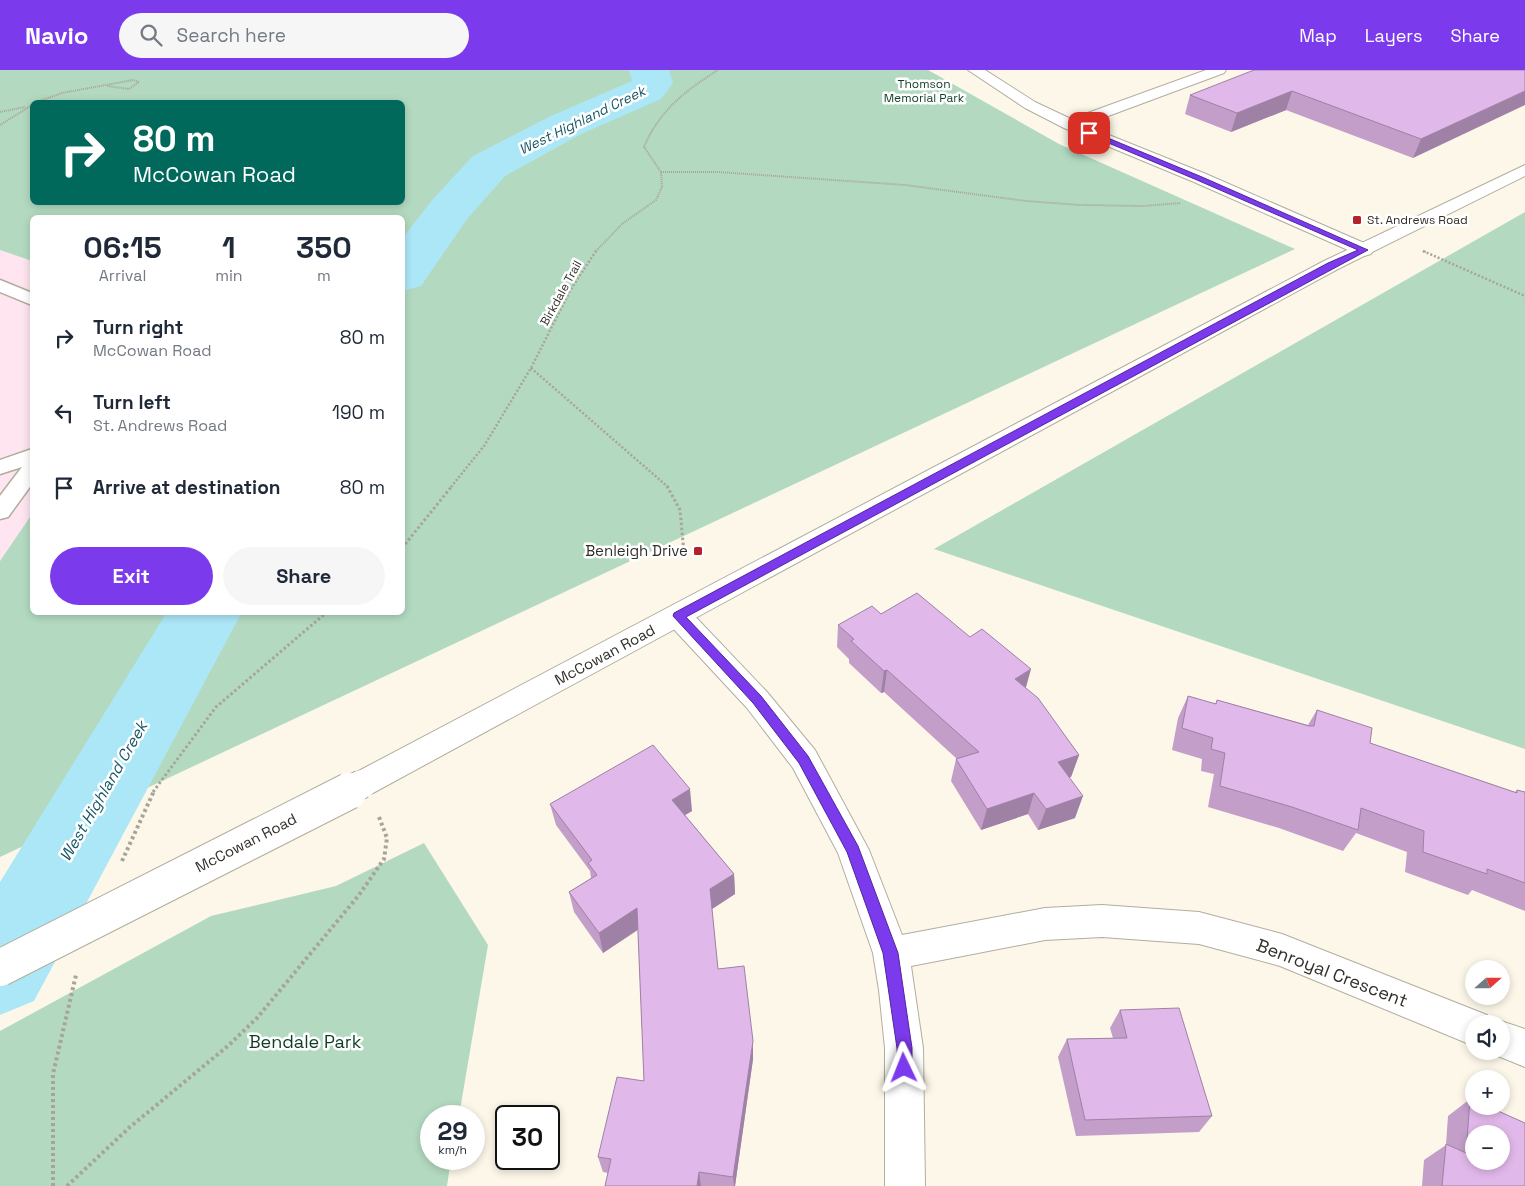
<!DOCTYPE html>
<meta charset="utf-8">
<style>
:root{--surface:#fff;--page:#f6f6f7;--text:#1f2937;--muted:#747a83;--accent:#7c3aed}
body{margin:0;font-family:"Space Grotesk",sans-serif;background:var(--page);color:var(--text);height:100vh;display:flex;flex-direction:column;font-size:19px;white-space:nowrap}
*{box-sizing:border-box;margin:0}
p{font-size:16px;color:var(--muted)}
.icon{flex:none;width:28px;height:28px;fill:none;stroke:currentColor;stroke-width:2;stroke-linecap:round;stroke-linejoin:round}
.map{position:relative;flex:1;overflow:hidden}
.details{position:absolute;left:30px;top:145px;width:375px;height:400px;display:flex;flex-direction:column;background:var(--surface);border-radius:8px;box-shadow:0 2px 8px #0003}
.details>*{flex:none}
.top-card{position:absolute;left:30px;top:30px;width:375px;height:105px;border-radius:8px;box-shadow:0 2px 8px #0003;background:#00695c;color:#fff;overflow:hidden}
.needle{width:32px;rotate:69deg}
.fabs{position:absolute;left:1465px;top:890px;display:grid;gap:10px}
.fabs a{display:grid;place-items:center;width:45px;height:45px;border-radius:50%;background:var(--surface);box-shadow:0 2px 8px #0003;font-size:25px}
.speed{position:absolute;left:420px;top:1035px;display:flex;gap:10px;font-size:25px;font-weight:700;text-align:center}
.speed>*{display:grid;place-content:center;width:65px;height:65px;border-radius:50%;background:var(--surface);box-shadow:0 2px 8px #0003;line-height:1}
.speed small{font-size:12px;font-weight:400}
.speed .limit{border:2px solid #111;border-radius:8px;background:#fff;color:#111}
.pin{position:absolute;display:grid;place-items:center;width:42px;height:42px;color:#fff;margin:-21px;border-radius:10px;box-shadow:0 2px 8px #0006}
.me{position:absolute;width:55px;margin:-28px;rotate:358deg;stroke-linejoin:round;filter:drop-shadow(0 0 4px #0008)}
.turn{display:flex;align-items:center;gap:18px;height:105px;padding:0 20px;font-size:22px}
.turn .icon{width:65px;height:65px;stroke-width:2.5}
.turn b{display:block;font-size:35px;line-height:42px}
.eta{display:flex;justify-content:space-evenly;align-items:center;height:85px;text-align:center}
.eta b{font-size:30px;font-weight:600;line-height:35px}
.cta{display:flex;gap:10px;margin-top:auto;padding:10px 20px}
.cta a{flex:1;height:58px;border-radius:30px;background:var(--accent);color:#fff;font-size:20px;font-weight:600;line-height:58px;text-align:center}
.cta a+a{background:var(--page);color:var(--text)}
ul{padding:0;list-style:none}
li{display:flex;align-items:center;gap:15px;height:75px;padding:0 20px}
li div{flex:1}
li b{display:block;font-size:19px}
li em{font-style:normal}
header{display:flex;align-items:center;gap:30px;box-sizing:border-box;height:70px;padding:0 25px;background:var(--accent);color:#fff}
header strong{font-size:24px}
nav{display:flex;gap:28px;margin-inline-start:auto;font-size:18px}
.search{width:350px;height:45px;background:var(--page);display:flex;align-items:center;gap:12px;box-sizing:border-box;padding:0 18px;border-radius:28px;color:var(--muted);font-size:19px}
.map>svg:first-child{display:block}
.medical{fill:#fee5ef}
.green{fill:#b3dac1;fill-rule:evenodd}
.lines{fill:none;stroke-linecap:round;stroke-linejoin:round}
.river{fill:#ace7f8;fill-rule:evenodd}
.service-casing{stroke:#b2ad9e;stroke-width:3}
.minor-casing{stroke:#b2ad9e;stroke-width:2}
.secondary-casing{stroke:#b2ad9e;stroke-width:2}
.path-far3{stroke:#a8a499;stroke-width:2;stroke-dasharray:1 1;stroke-linecap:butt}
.path-far2{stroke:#a8a499;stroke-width:2.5;stroke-dasharray:2 2;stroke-linecap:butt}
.path-far1{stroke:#a8a499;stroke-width:3;stroke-dasharray:2.5 2.5;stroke-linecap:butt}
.path{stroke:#a8a499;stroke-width:4;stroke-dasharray:3 3;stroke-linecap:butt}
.service{fill:#fff;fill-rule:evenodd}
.minor{fill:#fff;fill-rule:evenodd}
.secondary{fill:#fff;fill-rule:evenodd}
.secondary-bridge-far1-casing{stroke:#b2ad9e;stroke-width:30;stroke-linecap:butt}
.secondary-bridge-casing{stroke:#b2ad9e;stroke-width:38;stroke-linecap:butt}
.secondary-bridge-far1{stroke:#fff;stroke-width:28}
.secondary-bridge{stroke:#fff;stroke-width:36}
.wall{fill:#c29ec9}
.shaded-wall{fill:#9e81a4}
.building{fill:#e1b8ea;stroke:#9e81a4;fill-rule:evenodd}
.route{fill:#7c3aed;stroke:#51269a}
.poi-dot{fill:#b4232b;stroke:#fff;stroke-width:2}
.labels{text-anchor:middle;stroke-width:5;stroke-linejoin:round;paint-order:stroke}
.far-park-label{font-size:12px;fill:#0e3d26;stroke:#fff}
.far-poi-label{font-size:12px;fill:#322f2a;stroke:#fff;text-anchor:start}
.far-street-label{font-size:12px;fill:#322f2a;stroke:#fff}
.far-water-label{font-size:14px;font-style:italic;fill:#185766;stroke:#fff}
.poi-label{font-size:15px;fill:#322f2a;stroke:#fff;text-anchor:end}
.street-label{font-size:15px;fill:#322f2a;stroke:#fff}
.water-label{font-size:16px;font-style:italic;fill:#185766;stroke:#fff}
.near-street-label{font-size:18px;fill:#322f2a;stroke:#fff}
.near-park-label{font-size:18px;fill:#0e3d26;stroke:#fff}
</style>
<header>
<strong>Navio</strong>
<div class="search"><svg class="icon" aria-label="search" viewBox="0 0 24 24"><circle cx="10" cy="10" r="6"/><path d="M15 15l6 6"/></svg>Search here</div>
<nav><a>Map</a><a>Layers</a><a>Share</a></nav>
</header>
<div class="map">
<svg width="1525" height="1116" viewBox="0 0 1525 1116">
<rect width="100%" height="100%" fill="#fcf7e8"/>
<path class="medical" d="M0,180L32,191V444L0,491Z"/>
<path class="green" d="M0,0H928L1059,74L1295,179L0,787V491L32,444V542H402V148H32V191L0,180ZM32,32H402V132H32Z
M1525,142V679L934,479Z
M424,773L488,875L459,1046H431V1089H451L447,1116H0V961L211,846L336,816Z"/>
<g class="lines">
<path class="river" d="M629,0H669L673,13L661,29L581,64L505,106L467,149L421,216L402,221V169L433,129L473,86L551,46L632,11Z
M167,542H242L34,931L0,945V812Z"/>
<g class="service-casing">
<path id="service" d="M0,210L32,223V235L0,222Z
M32,379V414L8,447L0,449V426L22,397L0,404V390Z"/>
</g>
<g class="minor-casing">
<path id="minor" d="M968,0H985L1035,32L1071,49L1206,0H1226L1224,3L1084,55L1206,104L1371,176L1373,180L1371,184L1364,186L1357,184L1194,112L1064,58L1025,38Z
M678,536L688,539L767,622L815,680L869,780L902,865L1045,838L1102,835L1199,842L1282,864L1487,945L1491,954H1474V976L1280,896L1199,874L1102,867L1045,870L911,896L923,978L925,1116H885V978L879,920L873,883L838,783L793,698L747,638L668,553L664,546L668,539Z
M1501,951L1525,959V997L1488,982L1501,981V954H1493Z"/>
</g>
<g class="secondary-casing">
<path id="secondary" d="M1525,95V106L1338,199L373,723L362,727L351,723L346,714L351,705L1324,191Z"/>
</g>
<path class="path-far3" d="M37,32L62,23L133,10L139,12L129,19L107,16
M0,42L25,37
M0,55L32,35
M661,102H718L905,115L1026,131L1080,135L1143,136L1181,133
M1423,181L1426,182
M595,182L622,154L656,130L662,117L661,102L644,77C659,41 686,20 718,0"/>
<path class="path-far2" d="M1423,181L1525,226
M531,298L668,417
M451,417L484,376L531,298L571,219L596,181"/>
<path class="path-far1" d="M667,416L680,440L684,483
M402,478L452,416
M153,722L216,637L327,542"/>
<path class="path" d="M122,791L154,721
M53,1116V1004L76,905
M67,1116L130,1057L229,975L257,948L359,825L384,789L387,768L379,747"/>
<use href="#service" class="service"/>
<use href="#minor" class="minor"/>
<use href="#secondary" class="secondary"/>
<g class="secondary-bridge-far1-casing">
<path id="secondary-bridge-far1" d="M346,722L362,714"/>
</g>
<g class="secondary-bridge-casing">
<path id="secondary-bridge" d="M0,898L349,721"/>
</g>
<use href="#secondary-bridge-far1" class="secondary-bridge-far1"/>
<use href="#secondary-bridge" class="secondary-bridge"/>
</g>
<path class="wall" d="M1525,0L1413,88L1286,40L1231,62L1185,44L1190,25Z
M881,544L1026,618L1079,685L1071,707H1069L1075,748L1038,760L1028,744L981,760L951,711L956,689H957L884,622L881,623L849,593V589L837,577L838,555Z
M1188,626L1215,634L1217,630L1308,655L1317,640L1370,673L1515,722L1517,720L1525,722V841L1472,820L1468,825L1405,802L1407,782L1356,763L1343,781L1279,758L1208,737L1214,704L1201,701L1202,689L1172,680L1178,648Z
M550,734L692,741L685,745L734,804L735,824L712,839L718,899L753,989L735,1116H605L608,1103L603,1102L598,1087L644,1011L638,860L603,883L574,842L569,822L591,808L590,801L556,755Z
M1120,940L1212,1046L1199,1062L1076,1066L1058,987L1067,969L1113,968L1110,958Z
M1470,1029L1525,1116H1422L1424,1090L1446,1075L1448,1046Z"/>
<path class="shaded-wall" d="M1292,21L1286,40L1231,62L1237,43Z
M1525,21V35L1413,88L1421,69Z
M1031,599L1025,621L1015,609Z
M887,600L884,622L881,623L884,601Z
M1079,685L1071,707L1051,714L1058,692Z
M690,719L692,741L675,751L672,730Z
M1034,723L1028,744L981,760L987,739Z
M1083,726L1075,748L1038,760L1046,739Z
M734,804L735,824L712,839L710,819Z
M637,838L640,858L603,883L599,863Z
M753,971V989L735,1116H734L733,1107Z
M699,1102L701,1116H697Z"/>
<path class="building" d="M1254,0H1525V21L1421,69L1292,21L1237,43L1190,25Z
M917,523L970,567L982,559L1031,599L1015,609L1038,628L1079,685L1058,692L1083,726L1046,739L1034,723L987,739L956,689L979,682L887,600L884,601L851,571L854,569L838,555L872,536L881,544Z
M1188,626L1216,634L1217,630L1309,656H1314L1317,640L1372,658L1370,673L1517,723V720L1525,722V813L1487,799V804L1423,782L1424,761L1361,738L1358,760L1292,737L1220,716L1225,683L1211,679L1213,668L1182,658Z
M653,675L690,719L672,730L734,804L710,819L718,899L744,896L753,971L733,1107L699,1102L697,1116H605L611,1089L598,1087L617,1007L644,1011L637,838L599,863L569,822L597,805L588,793L592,790L550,734Z
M1179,938L1212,1046L1085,1050L1067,969L1127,968L1120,940Z
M1470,1029L1474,1031V1036H1487L1525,1053V1116H1442L1446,1074L1466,1083ZM1474,1064H1501V1091H1474Z"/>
<path class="route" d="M1087,61H1091L1202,107L1368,180L686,547L761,626L808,686L858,776L898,883L912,978V998L910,1003L904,1005L899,1003L897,998V978L883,883L847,782L799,693L753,633L673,546L674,543L1328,193L1358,180L1197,110L1087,64Z"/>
<g class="poi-dot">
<rect x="1352" y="145" width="10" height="10" rx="2.5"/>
<rect x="693" y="476" width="10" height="10" rx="2.5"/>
</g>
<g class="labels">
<g class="far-park-label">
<text x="924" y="18">Thomson<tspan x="924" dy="14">Memorial Park</tspan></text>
</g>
<g class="far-poi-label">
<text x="1367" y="154">St. Andrews Road</text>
</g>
<g class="far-street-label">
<text transform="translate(561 223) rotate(-61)" y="4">Birkdale Trail</text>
</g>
<g class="far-water-label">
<text transform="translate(582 50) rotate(-26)" y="5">West Highland Creek</text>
</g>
<g class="poi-label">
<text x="688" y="486">Benleigh Drive</text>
</g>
<g class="street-label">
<text transform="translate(605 585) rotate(-28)" y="5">McCowan Road</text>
<text transform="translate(246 773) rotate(-27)" y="5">McCowan Road</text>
</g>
<g class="water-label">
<text transform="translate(103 721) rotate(-60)" y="6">West Highland Creek</text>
</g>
<g class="near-street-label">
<text transform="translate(1332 903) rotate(21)" y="6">Benroyal Crescent</text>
</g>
<g class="near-park-label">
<text x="305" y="978">Bendale Park</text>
</g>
</g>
</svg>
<div class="fabs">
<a><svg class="needle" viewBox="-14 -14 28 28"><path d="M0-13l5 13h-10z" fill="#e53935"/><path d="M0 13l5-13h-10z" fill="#747a83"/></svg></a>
<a><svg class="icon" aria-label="sound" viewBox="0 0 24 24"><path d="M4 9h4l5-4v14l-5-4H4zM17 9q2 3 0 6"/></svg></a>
<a>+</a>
<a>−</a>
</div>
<div class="speed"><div>29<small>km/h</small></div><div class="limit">30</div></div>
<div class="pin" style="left:1089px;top:63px;background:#d93025"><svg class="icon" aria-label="arrive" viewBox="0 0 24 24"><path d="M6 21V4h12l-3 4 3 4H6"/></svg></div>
<svg class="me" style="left:904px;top:998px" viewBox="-20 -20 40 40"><path d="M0-17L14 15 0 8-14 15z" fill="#7c3aed" stroke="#fff" stroke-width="4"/></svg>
<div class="top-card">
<div class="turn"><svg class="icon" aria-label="right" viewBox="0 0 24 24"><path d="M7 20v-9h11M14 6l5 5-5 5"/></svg><div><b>80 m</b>McCowan Road</div></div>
</div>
<section class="details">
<div class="eta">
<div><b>06:15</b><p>Arrival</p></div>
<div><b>1</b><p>min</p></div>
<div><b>350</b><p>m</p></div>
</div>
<ul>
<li><svg class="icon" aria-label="right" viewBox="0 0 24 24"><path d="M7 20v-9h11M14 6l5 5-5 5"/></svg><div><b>Turn right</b><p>McCowan Road</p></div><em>80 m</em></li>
<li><svg class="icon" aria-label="left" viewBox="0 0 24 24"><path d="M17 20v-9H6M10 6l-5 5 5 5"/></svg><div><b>Turn left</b><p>St. Andrews Road</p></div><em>190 m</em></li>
<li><svg class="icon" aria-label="arrive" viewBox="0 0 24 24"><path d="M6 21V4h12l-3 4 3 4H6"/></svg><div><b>Arrive at destination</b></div><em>80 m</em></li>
</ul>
<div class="cta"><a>Exit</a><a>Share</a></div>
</section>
</div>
